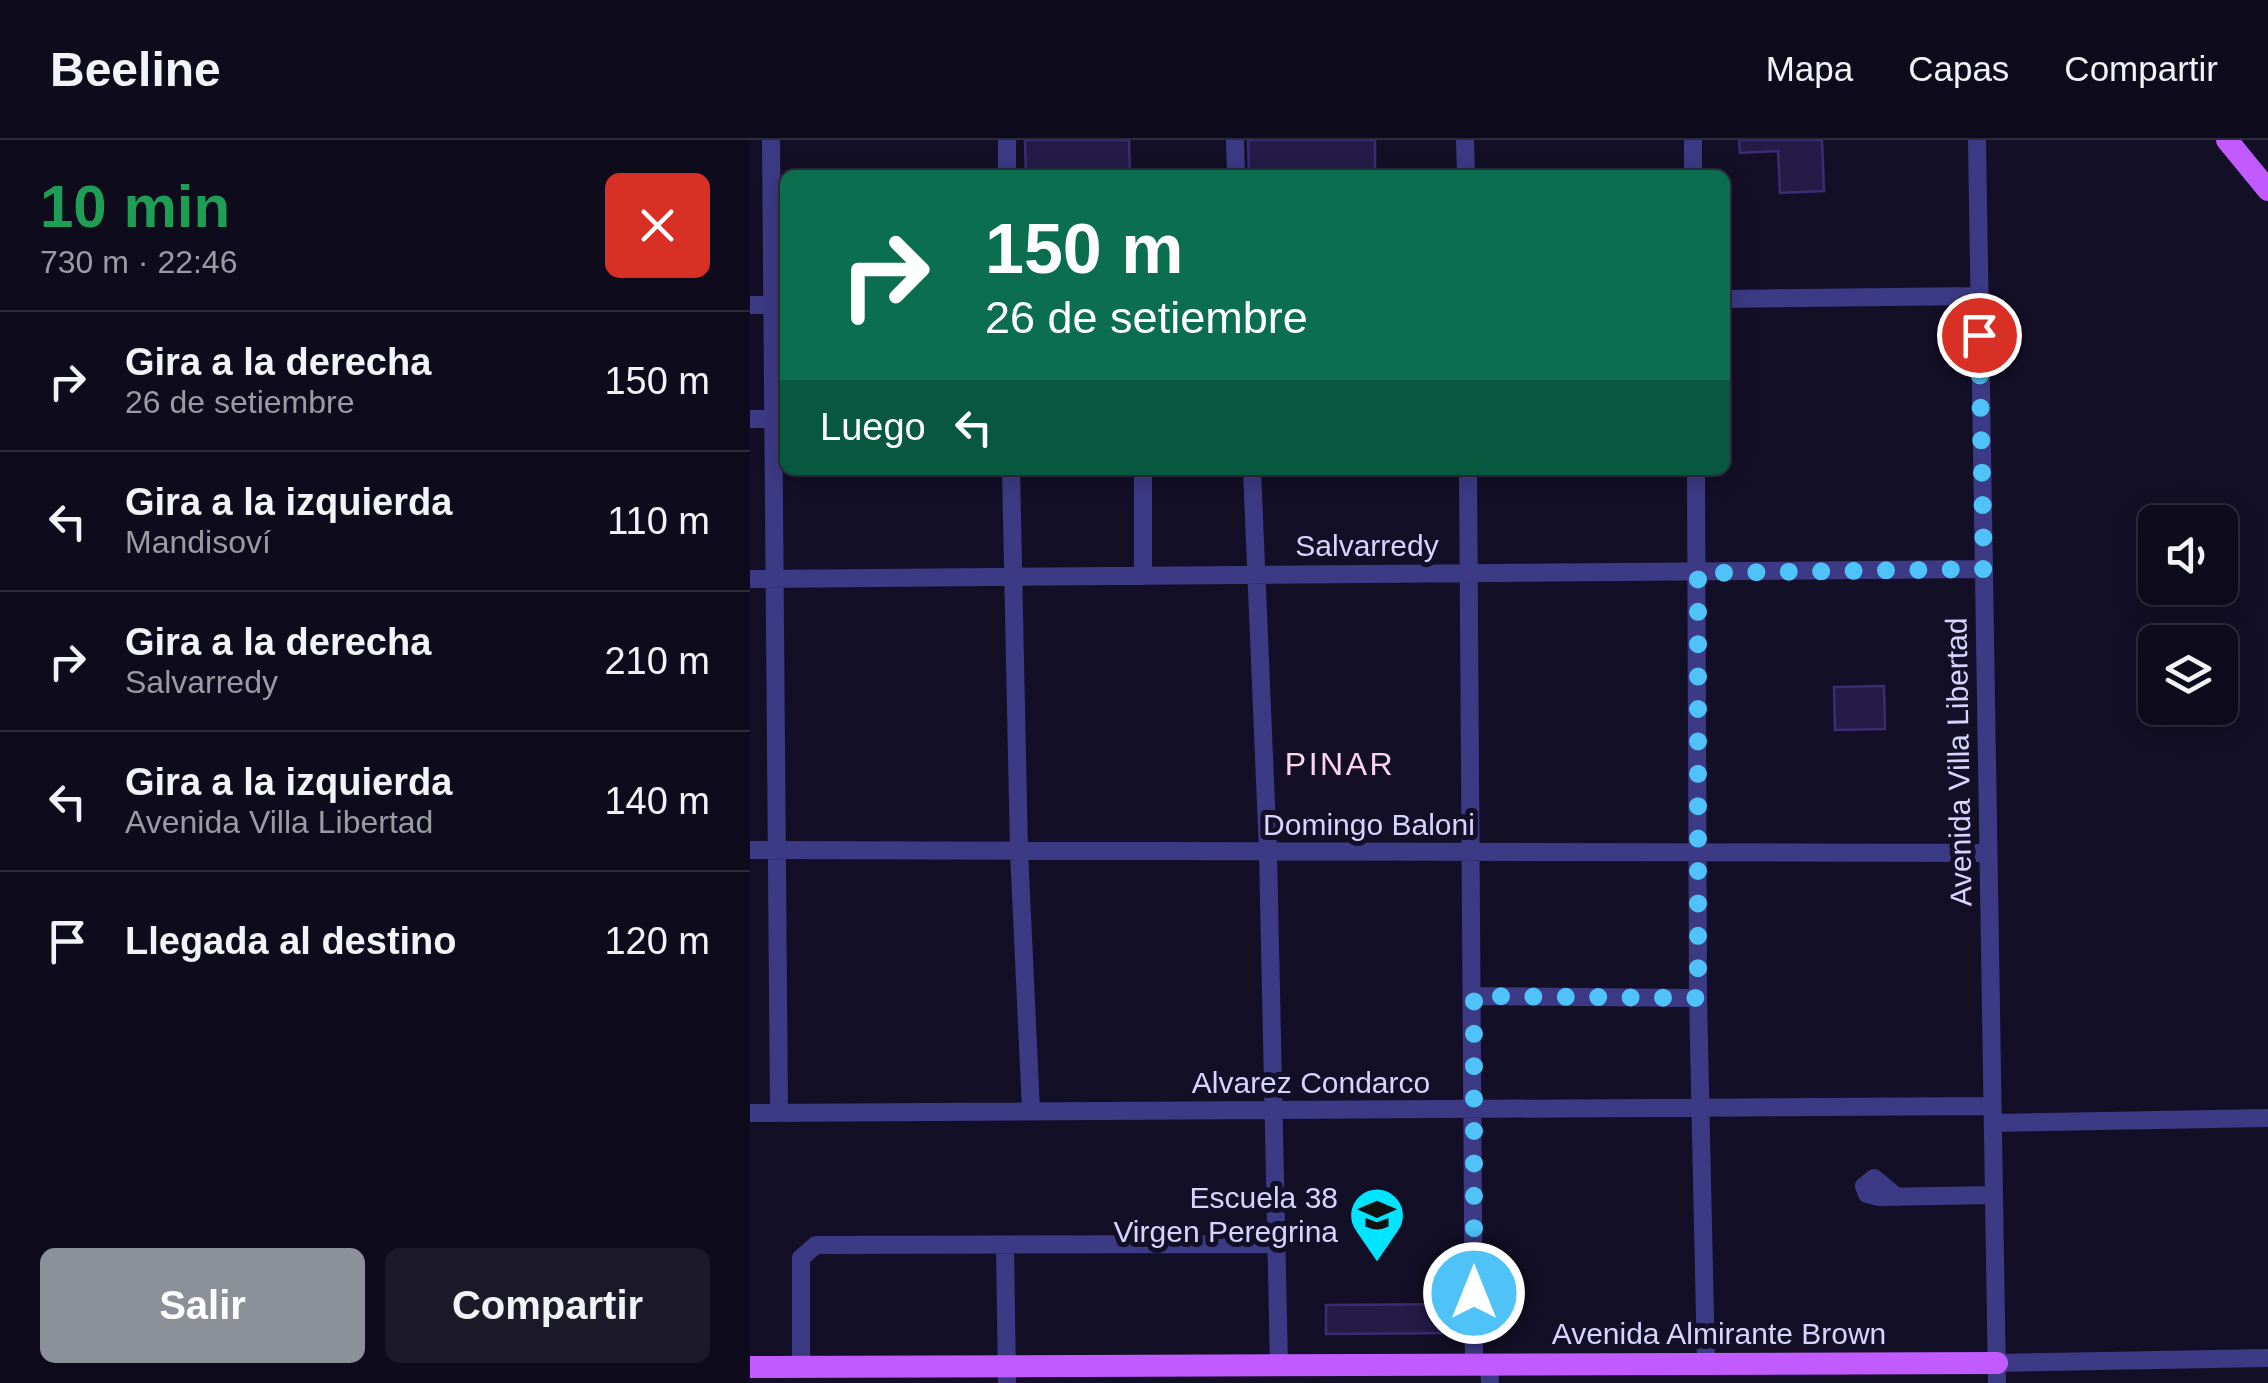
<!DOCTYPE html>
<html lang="es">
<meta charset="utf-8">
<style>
:root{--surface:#0e0b1c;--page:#1c1929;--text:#f1f3f6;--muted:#9b9ba3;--line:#2e2b3b;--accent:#8c9099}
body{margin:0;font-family:Helvetica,sans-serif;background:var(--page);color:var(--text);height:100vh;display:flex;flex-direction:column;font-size:38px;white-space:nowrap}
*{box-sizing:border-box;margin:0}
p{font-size:32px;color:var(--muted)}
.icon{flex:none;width:55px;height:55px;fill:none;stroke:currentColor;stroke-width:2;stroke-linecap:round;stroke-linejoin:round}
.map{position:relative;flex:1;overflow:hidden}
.sheet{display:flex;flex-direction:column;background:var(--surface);width:750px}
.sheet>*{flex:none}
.hud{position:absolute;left:30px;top:30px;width:950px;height:305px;border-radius:15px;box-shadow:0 5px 25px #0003,0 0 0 2px var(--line);background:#0b6e4f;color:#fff;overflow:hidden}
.buttons{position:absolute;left:1388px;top:365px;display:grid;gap:20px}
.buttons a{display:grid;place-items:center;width:100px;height:100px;border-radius:15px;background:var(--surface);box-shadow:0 5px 25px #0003,0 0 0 2px var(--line);font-size:50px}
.pin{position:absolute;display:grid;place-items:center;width:85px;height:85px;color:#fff;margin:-42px;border:5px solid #fff;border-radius:50%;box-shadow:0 2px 10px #0007}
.me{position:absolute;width:110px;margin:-55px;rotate:0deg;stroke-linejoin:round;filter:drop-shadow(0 0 8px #0008)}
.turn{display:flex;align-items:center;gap:35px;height:210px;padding:0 40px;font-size:45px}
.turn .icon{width:130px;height:130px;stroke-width:2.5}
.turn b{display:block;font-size:70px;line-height:85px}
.then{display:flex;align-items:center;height:95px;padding:0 40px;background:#0003;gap:20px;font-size:38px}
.round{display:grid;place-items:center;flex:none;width:105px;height:105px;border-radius:15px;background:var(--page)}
.summary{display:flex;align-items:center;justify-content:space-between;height:170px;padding:0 40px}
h1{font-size:60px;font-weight:600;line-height:75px;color:#1e9e55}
.button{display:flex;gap:20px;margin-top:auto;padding:20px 40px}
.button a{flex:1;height:115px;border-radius:15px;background:var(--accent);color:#fff;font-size:40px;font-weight:600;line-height:115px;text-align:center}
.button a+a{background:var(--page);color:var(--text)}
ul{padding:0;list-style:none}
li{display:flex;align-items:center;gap:30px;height:140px;padding:0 40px;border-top:2px solid var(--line)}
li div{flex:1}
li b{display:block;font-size:38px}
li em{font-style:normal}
header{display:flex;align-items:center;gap:60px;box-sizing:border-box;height:140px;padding:0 50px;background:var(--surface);border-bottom:2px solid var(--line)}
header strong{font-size:48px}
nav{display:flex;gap:55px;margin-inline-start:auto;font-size:35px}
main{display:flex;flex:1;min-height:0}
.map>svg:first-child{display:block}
.building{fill:#241b47;stroke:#3b2d73;stroke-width:2.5}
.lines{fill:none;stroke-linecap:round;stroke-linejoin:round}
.minor{stroke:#3d3a85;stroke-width:18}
.major{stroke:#c25bff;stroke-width:22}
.route{stroke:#4fc3f7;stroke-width:18;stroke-dasharray:0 32.4}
.labels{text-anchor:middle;stroke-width:10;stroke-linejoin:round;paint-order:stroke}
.street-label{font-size:30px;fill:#d9d4ff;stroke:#130f26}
.poi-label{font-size:30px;fill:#d9d4ff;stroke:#130f26;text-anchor:end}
.neighbourhood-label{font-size:32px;letter-spacing:2.5px;fill:#ffd6f0;stroke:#130f26}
</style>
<header>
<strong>Beeline</strong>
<nav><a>Mapa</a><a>Capas</a><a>Compartir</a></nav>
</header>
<main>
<section class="sheet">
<div class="summary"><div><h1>10 min</h1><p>730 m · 22:46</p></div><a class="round" style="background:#d93025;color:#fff"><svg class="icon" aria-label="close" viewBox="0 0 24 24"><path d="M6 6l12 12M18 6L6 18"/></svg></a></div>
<ul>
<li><svg class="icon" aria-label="right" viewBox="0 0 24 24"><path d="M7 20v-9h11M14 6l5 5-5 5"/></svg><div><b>Gira a la derecha</b><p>26 de setiembre</p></div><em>150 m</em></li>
<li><svg class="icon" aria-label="left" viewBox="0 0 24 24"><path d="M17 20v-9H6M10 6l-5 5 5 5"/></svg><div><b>Gira a la izquierda</b><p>Mandisoví</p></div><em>110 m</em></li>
<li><svg class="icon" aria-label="right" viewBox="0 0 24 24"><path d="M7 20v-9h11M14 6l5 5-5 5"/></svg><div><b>Gira a la derecha</b><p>Salvarredy</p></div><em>210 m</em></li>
<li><svg class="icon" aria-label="left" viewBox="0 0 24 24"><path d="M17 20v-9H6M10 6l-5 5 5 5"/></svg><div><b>Gira a la izquierda</b><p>Avenida Villa Libertad</p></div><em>140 m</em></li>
<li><svg class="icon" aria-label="arrive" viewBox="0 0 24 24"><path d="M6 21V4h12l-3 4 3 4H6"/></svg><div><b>Llegada al destino</b></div><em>120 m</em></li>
</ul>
<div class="button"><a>Salir</a><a>Compartir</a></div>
</section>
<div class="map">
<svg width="1518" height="1243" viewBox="0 0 1518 1243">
<rect width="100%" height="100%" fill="#130f26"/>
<path class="building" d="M275,0H379L380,35H276Z
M498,0H625V35H499Z
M989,0H1072L1074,51L1030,53L1028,11L990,13Z
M1134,546L1135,589L1085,590L1084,547Z
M709,1164V1193L576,1194V1165Z"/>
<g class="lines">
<path class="minor" d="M21,0L29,973
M257,0V35
M485,0L486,35
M715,0L716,35
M943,0V35
M1227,0L1247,1243
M975,159L1228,156
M0,165H35
M0,279H35
M261,330L269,711L281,970
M393,330V436
M502,330L518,712L529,1225
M718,330L724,1226
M946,330L948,858L956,1223
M0,439L1233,429
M0,710L1238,713
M724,856L948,858
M0,973L1241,966
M1243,983L1518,978
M1147,1057L1124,1038L1114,1046L1117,1054L1129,1057L1244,1055
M255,1105L257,1243
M1247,1223L1518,1218
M739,1226L740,1243
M51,1228V1118L66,1105L526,1104"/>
<path class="major" d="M1477,0L1518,50
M0,1227L1247,1223"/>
</g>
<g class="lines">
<path class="route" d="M724,1153V856L948,858V433L1234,429L1229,195"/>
</g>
<defs>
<g id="school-pin" transform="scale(2.875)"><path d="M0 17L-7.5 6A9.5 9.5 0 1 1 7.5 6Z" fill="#00e5ff" stroke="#130f26"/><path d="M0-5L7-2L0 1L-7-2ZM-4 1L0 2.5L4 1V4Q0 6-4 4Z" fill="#111"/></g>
</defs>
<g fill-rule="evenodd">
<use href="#school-pin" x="627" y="1075"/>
</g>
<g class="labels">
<g class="street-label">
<text x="617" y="416">Salvarredy</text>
<text transform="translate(1209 622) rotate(-91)" y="10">Avenida Villa Libertad</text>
<text x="619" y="695">Domingo Baloni</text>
<text x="561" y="953">Alvarez Condarco</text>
<text x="969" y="1204">Avenida Almirante Brown</text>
</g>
<g class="poi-label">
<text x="588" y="1068">Escuela 38<tspan x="588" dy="34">Virgen Peregrina</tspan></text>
</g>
<g class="neighbourhood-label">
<text x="590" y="635">PINAR</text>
</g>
</g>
</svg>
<div class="buttons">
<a><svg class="icon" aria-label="sound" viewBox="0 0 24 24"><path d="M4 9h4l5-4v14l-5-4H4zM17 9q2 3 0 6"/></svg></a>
<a><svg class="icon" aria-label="layers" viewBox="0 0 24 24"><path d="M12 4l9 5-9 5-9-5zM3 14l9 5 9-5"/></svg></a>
</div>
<div class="pin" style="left:1229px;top:195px;background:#d93025"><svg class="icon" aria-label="arrive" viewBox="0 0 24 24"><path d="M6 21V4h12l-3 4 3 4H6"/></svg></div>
<svg class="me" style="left:724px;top:1153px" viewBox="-20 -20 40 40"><circle r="17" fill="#4fc3f7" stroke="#fff" stroke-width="3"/><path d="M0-11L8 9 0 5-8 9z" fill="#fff"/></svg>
<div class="hud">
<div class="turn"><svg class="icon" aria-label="right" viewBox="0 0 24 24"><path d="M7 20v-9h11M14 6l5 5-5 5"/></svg><div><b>150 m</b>26 de setiembre</div></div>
<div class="then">Luego<svg class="icon" aria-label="left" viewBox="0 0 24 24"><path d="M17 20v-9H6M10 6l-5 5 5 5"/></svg></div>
</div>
</div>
</main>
